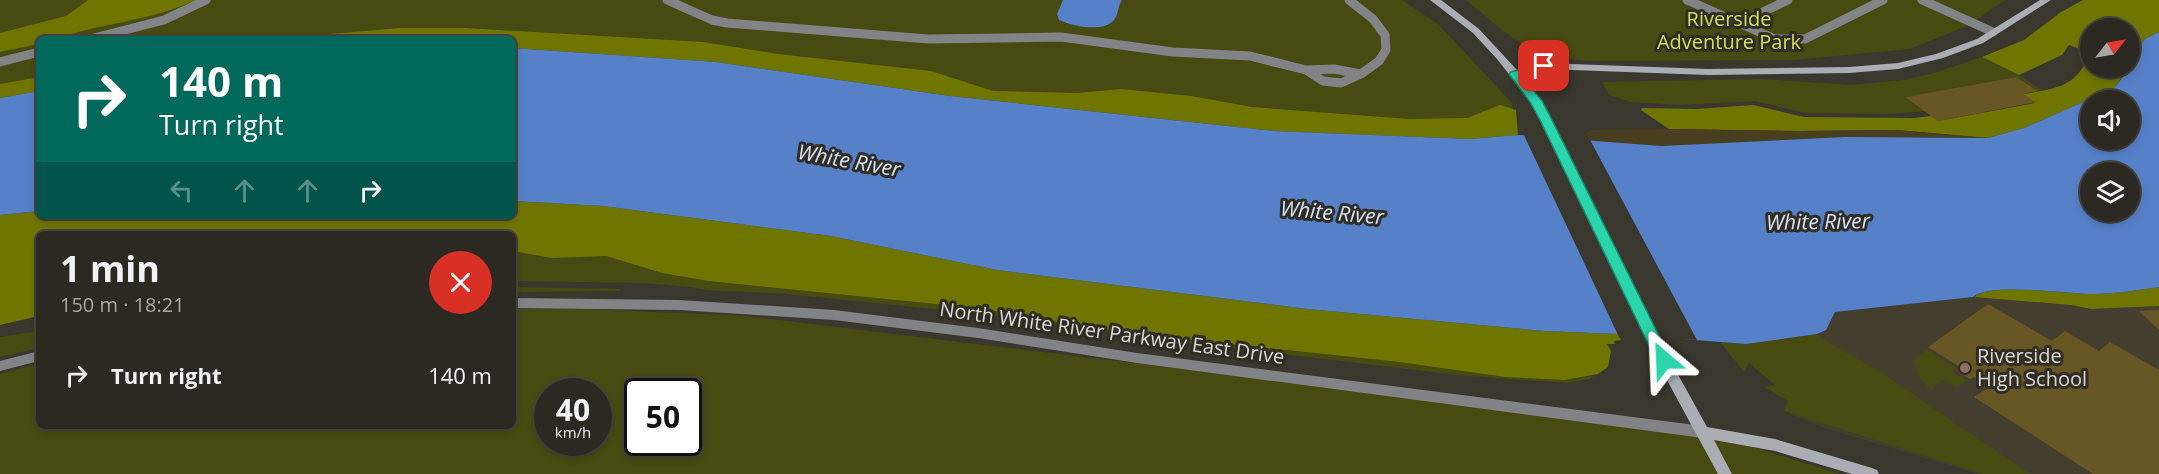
<!DOCTYPE html>
<meta charset="utf-8">
<style>
:root{--surface:#2c2922;--page:#38352f;--text:#f1f3f6;--muted:#a6a6a5;--line:#484540}
body{margin:0;font-family:"Open Sans",sans-serif;background:var(--page);color:var(--text);height:100vh;display:flex;flex-direction:column;font-size:22px;white-space:nowrap}
*{box-sizing:border-box;margin:0}
p{font-size:20px;color:var(--muted)}
.icon{flex:none;width:33px;height:33px;fill:none;stroke:currentColor;stroke-width:2;stroke-linecap:round;stroke-linejoin:round}
.map{position:relative;flex:1;overflow:hidden}
.side{position:absolute;left:36px;top:231px;width:480px;height:198px;display:flex;flex-direction:column;background:var(--surface);border-radius:9px;box-shadow:0 3px 9px #0003,0 0 0 2px var(--line)}
.side>*{flex:none}
.banner{position:absolute;left:36px;top:36px;width:480px;height:183px;border-radius:9px;box-shadow:0 3px 9px #0003,0 0 0 2px var(--line);background:#00695c;color:#fff;overflow:hidden}
.needle{width:39px;rotate:59deg}
.buttons{position:absolute;left:2080px;top:18px;display:grid;gap:12px}
.buttons a{display:grid;place-items:center;width:60px;height:60px;border-radius:50%;background:var(--surface);box-shadow:0 3px 9px #0003,0 0 0 2px var(--line);font-size:30px}
.speed{position:absolute;left:534px;top:378px;display:flex;gap:12px;font-size:30px;font-weight:700;text-align:center}
.speed>*{display:grid;place-content:center;width:78px;height:78px;border-radius:50%;background:var(--surface);box-shadow:0 3px 9px #0003,0 0 0 2px var(--line);line-height:1}
.speed small{font-size:15px;font-weight:400}
.speed .limit{border:3px solid #111;border-radius:9px;background:#fff;color:#111}
.pin{position:absolute;display:grid;place-items:center;width:51px;height:51px;color:#fff;margin:-26px;border-radius:12px;box-shadow:0 3px 9px #0006}
.me{position:absolute;width:66px;margin:-33px;rotate:334deg;stroke-linejoin:round;filter:drop-shadow(0 0 4px #0008)}
.turn{display:flex;align-items:center;gap:21px;height:126px;padding:0 24px;font-size:27px}
.turn .icon{width:78px;height:78px;stroke-width:2.5}
.turn b{display:block;font-size:42px;line-height:51px}
.lanes{display:flex;align-items:center;height:57px;padding:0 24px;background:#0003;justify-content:center;gap:30px;direction:ltr}
.lanes .off{opacity:.35}
.round{display:grid;place-items:center;flex:none;width:63px;height:63px;border-radius:32px;background:var(--page)}
.summary{display:flex;align-items:center;justify-content:space-between;height:102px;padding:0 24px}
h1{font-size:36px;font-weight:700;line-height:45px}
ul{padding:0;list-style:none}
li{display:flex;align-items:center;gap:18px;height:84px;padding:0 24px}
li div{flex:1}
li b{display:block;font-size:22px}
li em{font-style:normal}
.map>svg:first-child{display:block}
.built{fill:#443e2f}
.green{fill:#474b11;fill-rule:evenodd}
.forest{fill:#6f7600}
.sand{fill:#473f1f}
.water{fill:#5681c9;fill-rule:evenodd}
.pier{fill:#3a372e}
.building{fill:#685724}
.lines{fill:none;stroke-linecap:round;stroke-linejoin:round}
.lane{stroke:#828387;stroke-width:9}
.street{fill:#828387;fill-rule:evenodd}
.secondary{fill:#abadb5;fill-rule:evenodd}
.route{fill:#2ad5ac;stroke:#1b8a70;stroke-width:1.5}
.education-dot{fill:#8d6e63;stroke:#302d24;stroke-width:2}
.labels{text-anchor:middle;stroke-width:6;stroke-linejoin:round;paint-order:stroke}
.park-label{font-size:20px;fill:#d3de5e;stroke:#302d24}
.street-label{font-size:20px;fill:#dad8d2;stroke:#302d24}
.poi-label{font-size:20px;fill:#dad8d2;stroke:#302d24;text-anchor:start}
.water-label{font-size:21px;font-style:italic;fill:#d6e2f6;stroke:#302d24}
</style>
<div class="map">
<svg width="2159" height="474" viewBox="0 0 2159 474">
<rect width="100%" height="100%" fill="#3a372e"/>
<path class="built" d="M1973,297L2072,305L2091,309L2159,306V474H1978L1828,429L1789,414L1797,393L1746,344L1831,322L1835,312Z"/>
<path class="green" d="M0,0H1402L1439,25L1512,103L1518,135L1470,139L1274,131L716,62L513,48V39H39V91L0,98Z
M1466,0H2005L1969,25L1910,49L1793,60L1588,61C1526,56 1512,38 1466,0Z
M1982,57L2019,75L2041,90L2038,91L2015,77L1906,97L1925,111L1892,114L1805,113L1755,101L1680,105L1631,102L1609,95L1602,82L1760,79L1852,85L1904,80L1934,73Z
M513,251L606,256L662,273L708,281L975,308L1135,334L1399,362L1505,377L1565,380L1591,376L1594,378L1567,383L1457,375L1166,340L983,314L787,294L706,290L691,287L643,283L513,281Z
M513,287L621,289L619,291L513,292Z
M513,309H587L745,316L1703,432L1841,474H0V374L39,364V426H513ZM548,392H598V442H548ZM638,392H688V442H638Z
M39,331V348L0,357V337Z
M1817,334L1826,341L1876,369L2030,474H1983L1784,411L1788,401L1764,387L1775,385L1749,363L1744,372L1720,342L1746,344Z
M1926,349L1956,368L1952,372L1967,380L1958,387L1942,380L1931,390L1919,377L1914,361Z"/>
<path class="forest" d="M88,0H195C164,15 132,20 99,27C77,31 63,39 39,39V44L0,52V33L66,16Z
M2083,0H2159V32L2145,39L2130,65V28H2091V68H2129L2113,89L2024,128L1988,138L1897,130L1801,131L1669,129L1641,110L1642,108L1696,109L1753,105L1804,117L1914,118L1931,116L1938,121L2035,103L2023,94C2057,88 2076,88 2090,53L2069,45L2062,55L2019,75L1982,57L2024,40L2061,12Z
M400,28H465L703,42L778,54L931,71L993,91L1077,93L1121,89L1191,96L1252,107L1409,119L1467,118L1500,105L1516,110L1518,135L1470,139L1274,131L950,96L716,62L513,48V39H272Z
M39,77V91L0,98V84Z
M513,201L603,206L831,236L997,270L1307,309L1544,331L1618,334L1621,340L1614,341L1615,344H1607L1611,351L1608,367L1598,374L1565,380L1505,377L1399,362L1135,334L975,308L708,281L662,273L606,256L552,258L513,251V234H39V316L0,325V215L39,211V216H513Z
M2159,287V306L2091,309L2071,305L1974,297C1991,282 2068,294 2094,294C2115,294 2138,290 2159,287Z"/>
<path class="sand" d="M1669,129L1801,131L1897,130L1988,138L1845,137L1661,146L1590,141L1586,133L1591,130Z"/>
<path class="water" d="M1063,0H1122C1117,7 1119,16 1112,22C1100,32 1072,26 1059,20L1057,14Z
M2159,32V287C2138,290 2115,294 2094,294C2067,294 1991,282 1973,297L1835,312L1826,330L1817,334L1746,344L1618,334L1544,331L1307,309L997,270L831,236L603,206L513,201V48L716,62L950,96L1274,131L1470,139L1518,135L1661,146L1845,137L1988,138L2024,128L2113,89L2127,72L2134,55L2145,39ZM2091,100H2130V140H2091ZM2091,172H2130V212H2091Z
M39,91V211L0,215V98Z"/>
<path class="pier" d="M1523,133L1589,138L1697,340L1619,337Z"/>
<path class="building" d="M2016,77L2038,91L2023,94L2036,102L1938,121L1905,97Z
M1988,304L2052,341L2065,331L2099,351L2110,342L2159,370V474H2093L1974,397L1991,386L1974,377L1970,379L1959,372L1963,369L1928,347Z
M2159,310V330L2139,311Z"/>
<g class="lines">
<path class="lane" d="M667,0L712,20L727,23L928,39L1061,37L1173,52L1250,56L1306,70L1323,81L1341,83L1361,74L1379,61L1386,50L1385,35L1373,19L1349,0
M1687,0L1775,39H1805L1883,0
M1922,0L1993,32
M1740,23L1788,0
M90,39L164,20L206,0
M0,62L39,52
M1306,70L1334,69L1361,74"/>
<path class="street" d="M513,298L679,300L834,310L978,328L1137,353L1703,426L1708,428L1710,432L1708,436L1703,438L1137,363L978,338L834,320L679,310L513,308Z
M39,351V361L0,371V361Z"/>
<path class="secondary" d="M1430,0H1441L1479,29L1517,70L1544,63L1708,69L1849,67L1898,63L1936,54L1977,39L2040,0H2051L1983,43L1943,58L1898,69L1849,73L1708,75L1544,69L1521,75L1541,101L1670,360L1707,427L1775,439L1872,468L1877,470L1879,474H1852L1775,451L1714,440L1732,474H1718L1656,360L1531,102L1497,59L1473,33Z"/>
</g>
<path class="route" d="M1544,63L1550,66L1548,69L1522,76L1542,101L1552,120L1671,360L1669,364H1658L1656,360L1540,120L1530,102L1509,74L1511,72Z"/>
<circle class="education-dot" cx="1965" cy="368" r="6"/>
<g class="labels">
<g class="park-label">
<text x="1729" y="26">Riverside<tspan x="1729" dy="23">Adventure Park</tspan></text>
</g>
<g class="street-label">
<text transform="translate(1112 333) rotate(8)" y="7">North White River Parkway East Drive</text>
</g>
<g class="poi-label">
<text x="1977" y="363">Riverside<tspan x="1977" dy="23">High School</tspan></text>
</g>
<g class="water-label">
<text transform="translate(849 161) rotate(10)" y="7">White River</text>
<text transform="translate(1332 213) rotate(5)" y="7">White River</text>
<text transform="translate(1818 222) rotate(-1)" y="7">White River</text>
</g>
</g>
</svg>
<div class="buttons">
<a><svg class="needle" viewBox="-14 -14 28 28"><path d="M0-13l5 13h-10z" fill="#e53935"/><path d="M0 13l5-13h-10z" fill="#a6a6a5"/></svg></a>
<a><svg class="icon" aria-label="sound" viewBox="0 0 24 24"><path d="M4 9h4l5-4v14l-5-4H4zM17 9q2 3 0 6"/></svg></a>
<a><svg class="icon" aria-label="layers" viewBox="0 0 24 24"><path d="M12 4l9 5-9 5-9-5zM3 14l9 5 9-5"/></svg></a>
</div>
<div class="speed"><div>40<small>km/h</small></div><div class="limit">50</div></div>
<div class="pin" style="left:1544px;top:66px;background:#d93025"><svg class="icon" aria-label="arrive" viewBox="0 0 24 24"><path d="M6 21V4h12l-3 4 3 4H6"/></svg></div>
<svg class="me" style="left:1664px;top:360px" viewBox="-20 -20 40 40"><path d="M0-17L14 15 0 8-14 15z" fill="#2ad5ac" stroke="#fff" stroke-width="4"/></svg>
<div class="banner">
<div class="turn"><svg class="icon" aria-label="right" viewBox="0 0 24 24"><path d="M7 20v-9h11M14 6l5 5-5 5"/></svg><div><b>140 m</b>Turn right</div></div>
<div class="lanes"><svg class="icon off" aria-label="left" viewBox="0 0 24 24"><path d="M17 20v-9H6M10 6l-5 5 5 5"/></svg><svg class="icon off" aria-label="ahead" viewBox="0 0 24 24"><path d="M12 20V5M6 11l6-6 6 6"/></svg><svg class="icon off" aria-label="ahead" viewBox="0 0 24 24"><path d="M12 20V5M6 11l6-6 6 6"/></svg><svg class="icon" aria-label="right" viewBox="0 0 24 24"><path d="M7 20v-9h11M14 6l5 5-5 5"/></svg></div>
</div>
<section class="side">
<div class="summary"><div><h1>1 min</h1><p>150 m · 18:21</p></div><a class="round" style="background:#d93025;color:#fff"><svg class="icon" aria-label="close" viewBox="0 0 24 24"><path d="M6 6l12 12M18 6L6 18"/></svg></a></div>
<ul>
<li><svg class="icon" aria-label="right" viewBox="0 0 24 24"><path d="M7 20v-9h11M14 6l5 5-5 5"/></svg><div><b>Turn right</b></div><em>140 m</em></li>
</ul>
</section>
</div>
